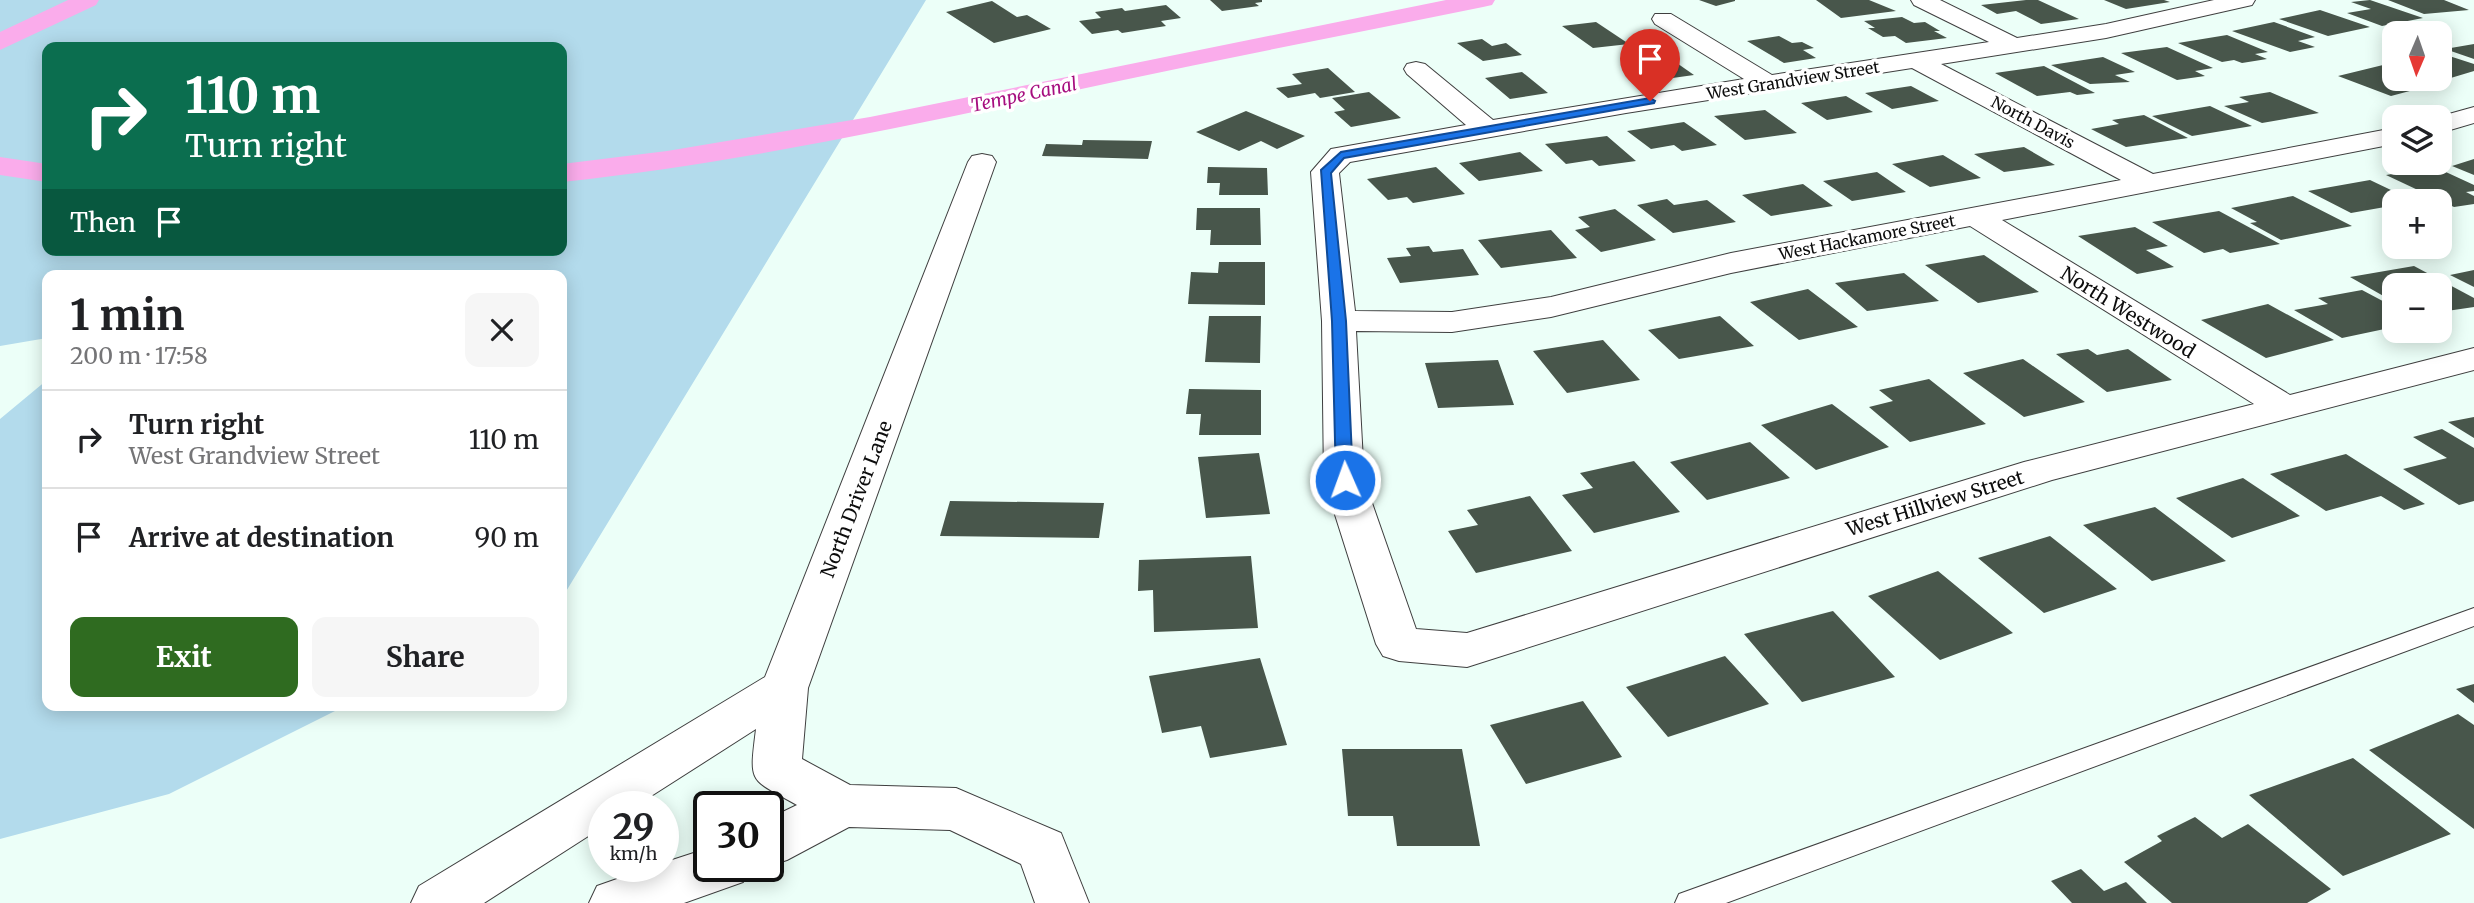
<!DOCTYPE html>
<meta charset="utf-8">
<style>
:root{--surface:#fff;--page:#f6f6f6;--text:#202124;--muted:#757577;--line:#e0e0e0;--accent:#2f6b20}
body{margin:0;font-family:Merriweather,serif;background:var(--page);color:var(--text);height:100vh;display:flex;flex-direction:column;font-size:26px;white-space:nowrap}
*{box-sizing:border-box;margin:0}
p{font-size:23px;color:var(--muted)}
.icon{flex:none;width:38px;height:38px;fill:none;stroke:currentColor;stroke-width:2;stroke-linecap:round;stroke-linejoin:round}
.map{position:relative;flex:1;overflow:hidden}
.panel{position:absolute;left:42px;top:270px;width:525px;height:441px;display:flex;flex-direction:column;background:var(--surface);border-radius:14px;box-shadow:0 4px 18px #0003}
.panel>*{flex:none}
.guide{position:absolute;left:42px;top:42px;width:525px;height:214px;border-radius:14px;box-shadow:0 4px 18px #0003;background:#0b6e4f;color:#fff;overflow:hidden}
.needle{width:46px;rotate:182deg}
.tools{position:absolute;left:2382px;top:21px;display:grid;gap:14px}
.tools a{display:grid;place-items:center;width:70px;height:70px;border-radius:14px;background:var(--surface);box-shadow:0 4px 18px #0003;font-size:35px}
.speed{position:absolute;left:588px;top:791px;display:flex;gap:14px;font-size:35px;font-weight:700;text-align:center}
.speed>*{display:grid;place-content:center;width:91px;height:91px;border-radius:50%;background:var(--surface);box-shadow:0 4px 18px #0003;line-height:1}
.speed small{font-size:18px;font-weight:400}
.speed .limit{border:4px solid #111;border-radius:10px;background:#fff;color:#111}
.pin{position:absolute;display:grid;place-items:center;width:60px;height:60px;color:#fff;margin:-72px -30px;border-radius:50% 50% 50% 0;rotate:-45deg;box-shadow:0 0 7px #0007}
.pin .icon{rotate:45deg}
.me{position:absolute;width:77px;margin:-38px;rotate:358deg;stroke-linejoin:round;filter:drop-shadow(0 0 5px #0008)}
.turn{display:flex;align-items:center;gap:24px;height:147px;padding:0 28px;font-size:32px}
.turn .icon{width:91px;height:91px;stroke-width:2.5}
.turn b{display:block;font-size:49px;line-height:60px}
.then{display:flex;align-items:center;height:66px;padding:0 28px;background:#0003;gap:14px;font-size:26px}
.round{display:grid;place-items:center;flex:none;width:74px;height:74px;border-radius:14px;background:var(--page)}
.headline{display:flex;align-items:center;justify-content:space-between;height:119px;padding:0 28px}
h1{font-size:42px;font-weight:700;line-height:52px}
.action{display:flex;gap:14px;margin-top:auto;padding:14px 28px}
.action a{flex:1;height:80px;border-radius:14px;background:var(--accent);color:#fff;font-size:28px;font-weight:700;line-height:80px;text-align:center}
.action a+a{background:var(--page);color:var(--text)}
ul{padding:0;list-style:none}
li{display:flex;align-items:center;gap:21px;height:98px;padding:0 28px;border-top:2px solid var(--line)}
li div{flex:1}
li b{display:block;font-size:26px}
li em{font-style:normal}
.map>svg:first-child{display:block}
.green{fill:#b3dbec;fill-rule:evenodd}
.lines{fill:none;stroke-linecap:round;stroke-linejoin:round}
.canal{fill:#faaceb;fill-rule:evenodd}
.building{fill:#48564b}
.lane-casing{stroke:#3f3f3f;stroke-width:2}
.street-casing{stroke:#3f3f3f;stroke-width:2}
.lane{fill:#fff;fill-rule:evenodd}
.street{fill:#fff;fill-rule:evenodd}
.route{fill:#1a73e8;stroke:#114b97;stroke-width:2}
.labels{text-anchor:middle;stroke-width:7;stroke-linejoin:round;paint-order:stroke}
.far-street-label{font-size:16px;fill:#0c0c0c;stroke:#fff}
.far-water-label{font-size:18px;font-style:italic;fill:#a60d7f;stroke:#fff}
.street-label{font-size:19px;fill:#0c0c0c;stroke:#fff}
</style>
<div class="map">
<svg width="2474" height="903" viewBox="0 0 2474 903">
<rect width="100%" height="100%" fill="#ecfff8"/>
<path class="green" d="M0,0H926L562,598V275H47V338L0,346ZM47,47H562V250H47Z
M47,380V705H347L169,794L0,839V419Z"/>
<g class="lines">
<path class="canal" d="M68,0H99L96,5L0,50V32Z
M1446,0H1495L1492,5L1483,7C1360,32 1237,56 1114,82C931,121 748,162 562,182V164L667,151L870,117Z
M0,157L47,164V182L0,175Z"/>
</g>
<path class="building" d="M1210,0H1262V2L1255,3L1259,6L1222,11Z
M1699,0H1735V1L1716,6Z
M1816,0H1869L1896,11L1841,18Z
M2026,0H2038L2079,19L2041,24L2016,11L1997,14L1981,5Z
M2104,0H2164L2170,2L2126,9Z
M2370,0L2423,18L2382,26L2347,13L2371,9L2351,2Z
M2388,0H2444L2469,10L2424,14Z
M992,1L1017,17L1027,15L1051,29L994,43L946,12Z
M1166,5L1181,18L1161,21L1166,26L1122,33L1118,30L1092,34L1079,21L1101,18L1095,12L1122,8L1125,11Z
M2320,10L2370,27L2328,36L2279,19Z
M1902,17L1914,23L1925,22L1940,31H1934L1947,38L1906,43L1895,36L1883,37L1868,28H1875L1864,21Z
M1596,22L1629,44L1593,48L1562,26Z
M2274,22L2315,37L2298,41L2315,47L2290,52L2232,31Z
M2227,35L2268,52L2255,54L2267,59L2242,63L2234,60L2222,62L2178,43Z
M1779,36L1792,43L1802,42L1814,48L1803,50L1816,58L1784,63L1747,41Z
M1482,39L1492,46L1506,43L1522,55L1483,61L1457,43Z
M2474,44V59L2445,49Z
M2167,47L2213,68L2195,71L2205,76L2177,80L2121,53Z
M1661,52L1694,75L1658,80L1626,57Z
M2440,53L2474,64V71L2444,80L2440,79Z
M2103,57L2135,72L2115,75L2130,82L2090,84L2051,65Z
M2383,65L2394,69V79H2421L2436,84L2391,96L2338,76Z
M2044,66L2095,93L2077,95L2070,92L2037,96L1995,73Z
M1328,68L1355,92L1320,98L1315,93L1288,98L1276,88L1302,84L1292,74Z
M1522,72L1548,93L1510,99L1485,78Z
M1911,86L1939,101L1892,109L1865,93Z
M1369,92L1401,118L1351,127L1334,112L1345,110L1332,98Z
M2270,92L2319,113L2262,123L2224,106L2249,102L2239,97Z
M1846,96L1873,112L1827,120L1801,103Z
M2210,106L2252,126L2192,136L2152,116Z
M1765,110L1797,133L1745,140L1714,116Z
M1246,111L1305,136L1277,149L1261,141L1239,151L1196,132Z
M2144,115L2188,138L2126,147L2091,129L2119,124L2112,120Z
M1684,122L1717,145L1682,151L1674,145L1651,149L1627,131Z
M1607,136L1636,161L1599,166L1592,160L1566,164L1545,144Z
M1083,140L1152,141L1148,159L1042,156L1046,144L1082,145Z
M2024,147L2055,165L2004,172L1974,154Z
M1520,152L1543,171L1479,181L1459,163Z
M1943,155L1981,178L1930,187L1892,164Z
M2474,159V175L2452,166Z
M1208,167L1267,168L1268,195H1219L1220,183H1207Z
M1436,167L1465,194L1413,203L1407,197L1388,200L1367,179Z
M2435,167L2474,185V191L2466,192L2474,196V204L2454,207L2386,175Z
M1877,172L1906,192L1852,201L1823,181Z
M2370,180L2414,201H2394V208L2385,207L2351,213L2308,191Z
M1803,184L1833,206L1771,216L1742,195Z
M2293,196L2352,226L2281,240L2250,223L2257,222L2231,208Z
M1667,199L1674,205L1707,200L1736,222L1673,233L1637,205Z
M1197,208H1260L1261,245H1210L1211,230H1196Z
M1615,209L1656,240L1601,252L1575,230L1590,227L1578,217Z
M2219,211L2280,244L2230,253L2223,249L2204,253L2152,222Z
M2135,227L2168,246L2146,250L2174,267L2137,274L2078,236Z
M1551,230L1577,258L1501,268L1478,240Z
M1429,246L1433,252L1463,249L1479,275L1400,283L1387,258L1411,256L1406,248Z
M1984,255L2039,292L1978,303L1925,265Z
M1219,262H1265V305L1188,304L1191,272L1218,273Z
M2414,266L2474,298V307L2440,312V285H2394V302L2350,277Z
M2474,270V287L2450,275Z
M1904,273L1939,301L1867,311L1835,283Z
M1808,289L1858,327L1799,340L1750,302Z
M2362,290L2394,307V327L2342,338L2294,310L2328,304L2318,298Z
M2268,304L2334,340L2266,358L2201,320Z
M1209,316H1261L1260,363L1205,362Z
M1720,316L1754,346L1679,359L1648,330Z
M1603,340L1640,380L1567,393L1533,351Z
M2088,349L2097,355L2128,349L2172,380L2107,392L2056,354Z
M2023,359L2085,402L2024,417L1963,373Z
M1498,360L1514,405L1438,408L1425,363Z
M1929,379L1986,424L1910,442L1869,407L1893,401L1879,390Z
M1189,389L1261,390V435H1199L1201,414H1186Z
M1832,404L1889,447L1816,470L1761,425Z
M2474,417V438L2448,422Z
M2442,429L2474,448V501L2459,505L2403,469L2447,458L2413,437Z
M1750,442L1790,478L1707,500L1670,462Z
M1259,453L1270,514L1206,518L1198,457Z
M2346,454L2425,504L2404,510L2381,496L2326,511L2270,474Z
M1634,461L1680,512L1594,533L1562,495L1593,488L1580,473Z
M2243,478L2300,516L2232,538L2176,498Z
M1530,496L1572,551L1476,573L1448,531L1478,525L1467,510Z
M950,501L1104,503L1099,538L940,536Z
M2155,507L2226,561L2152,581L2083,525Z
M2050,536L2117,589L2044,613L1978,558Z
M1251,556L1258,628L1154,632L1153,590L1138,591L1139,560Z
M1938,571L2013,633L1940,660L1868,596Z
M1833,611L1895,677L1802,702L1744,634Z
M1725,656L1769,704L1668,737L1626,687Z
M1260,658L1287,745L1210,758L1201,726L1162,733L1149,676Z
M2474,684V703L2456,689Z
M1583,701L1622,757L1526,784L1490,725Z
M2458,714L2474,725V829L2369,750Z
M1342,749H1462L1480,846H1397L1393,816H1348Z
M2353,758L2451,834L2343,876L2249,795Z
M2195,817L2222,838L2248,824L2331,889L2307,903H2172L2124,862L2162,841L2157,836Z
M2081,869L2104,891L2126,882L2147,903H2072L2051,881Z"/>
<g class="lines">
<g class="lane-casing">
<path id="lane" d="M2474,608V626L1726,903H1675L1679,894Z"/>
</g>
<g class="street-casing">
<path id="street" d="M1911,0H1940L2017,38L2106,24L2214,0H2255L2252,5L2106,38L1941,64L2153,174L2394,128V144L2002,220L2290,395L2474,348V370L2052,480L1467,667L1399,661L1383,656L1376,644L1324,480L1322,321L1311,172L1331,149L1466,125L1407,74L1404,69L1407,64L1416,62L1425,64L1493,120L1744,79L1655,24L1652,19L1655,14H1671L1772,75L1989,42L1914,5ZM1912,68L2121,180L1731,253L1551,297L1452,312L1355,311L1339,173L1350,162L1626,113ZM1970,226L2254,404L2024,462L1467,633L1416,629L1364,480L1356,331L1452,332L1551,317L1731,273Z
M2474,107V123L2440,133L2438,117Z
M982,154L992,156L996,162L808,688L802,759L850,785L956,788L1061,833L1089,903H1035L1021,864L950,830L849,827L787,860L768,866V819L797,805C749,778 749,785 756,729L634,807H604V826L484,903H411L419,886L765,677L968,162L972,156Z
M709,848V866H751L743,882L684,903H589L597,886L654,866H663V863Z"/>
</g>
<use href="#lane" class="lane"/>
<use href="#street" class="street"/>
</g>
<path class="route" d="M1650,98L1655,101L1654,103L1344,158L1331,173L1346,321L1353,480L1350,483H1339L1336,480L1332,321L1321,170L1341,152Z"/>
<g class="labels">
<g class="far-street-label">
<text transform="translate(1793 80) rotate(-9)" y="6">West Grandview Street</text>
<text transform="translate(2033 122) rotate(28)" y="6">North Davis</text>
<text transform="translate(1867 237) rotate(-11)" y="6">West Hackamore Street</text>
</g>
<g class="far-water-label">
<text transform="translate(1024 95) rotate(-12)" y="6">Tempe Canal</text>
</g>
<g class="street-label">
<text transform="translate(2128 312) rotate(32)" y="7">North Westwood</text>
<text transform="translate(856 499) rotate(-69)" y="7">North Driver Lane</text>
<text transform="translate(1935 503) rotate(-17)" y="7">West Hillview Street</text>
</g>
</g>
</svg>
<div class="tools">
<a><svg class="needle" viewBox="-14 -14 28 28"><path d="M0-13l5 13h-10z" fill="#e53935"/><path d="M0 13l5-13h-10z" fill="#757577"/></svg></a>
<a><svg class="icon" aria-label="layers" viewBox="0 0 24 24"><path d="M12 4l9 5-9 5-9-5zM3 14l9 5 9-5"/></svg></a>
<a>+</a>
<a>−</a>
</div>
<div class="speed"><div>29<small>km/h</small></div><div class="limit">30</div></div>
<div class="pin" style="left:1650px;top:101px;background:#d93025"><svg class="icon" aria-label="arrive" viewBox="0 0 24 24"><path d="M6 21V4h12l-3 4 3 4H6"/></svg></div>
<svg class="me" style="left:1345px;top:480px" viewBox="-20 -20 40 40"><circle r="17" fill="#1a73e8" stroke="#fff" stroke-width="3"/><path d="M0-11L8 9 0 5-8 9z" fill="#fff"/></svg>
<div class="guide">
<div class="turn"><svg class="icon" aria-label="right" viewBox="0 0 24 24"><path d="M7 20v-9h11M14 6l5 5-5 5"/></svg><div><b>110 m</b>Turn right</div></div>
<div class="then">Then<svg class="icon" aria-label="arrive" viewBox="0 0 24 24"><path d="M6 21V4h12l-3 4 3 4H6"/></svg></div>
</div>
<section class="panel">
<div class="headline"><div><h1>1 min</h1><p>200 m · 17:58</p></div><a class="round"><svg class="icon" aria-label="close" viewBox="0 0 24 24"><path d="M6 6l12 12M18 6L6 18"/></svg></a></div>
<ul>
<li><svg class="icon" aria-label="right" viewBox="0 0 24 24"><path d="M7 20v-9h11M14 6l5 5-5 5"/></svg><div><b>Turn right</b><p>West Grandview Street</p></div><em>110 m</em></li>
<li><svg class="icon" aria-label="arrive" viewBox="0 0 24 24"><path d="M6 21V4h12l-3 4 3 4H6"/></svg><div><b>Arrive at destination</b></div><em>90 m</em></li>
</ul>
<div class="action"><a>Exit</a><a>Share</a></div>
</section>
</div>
